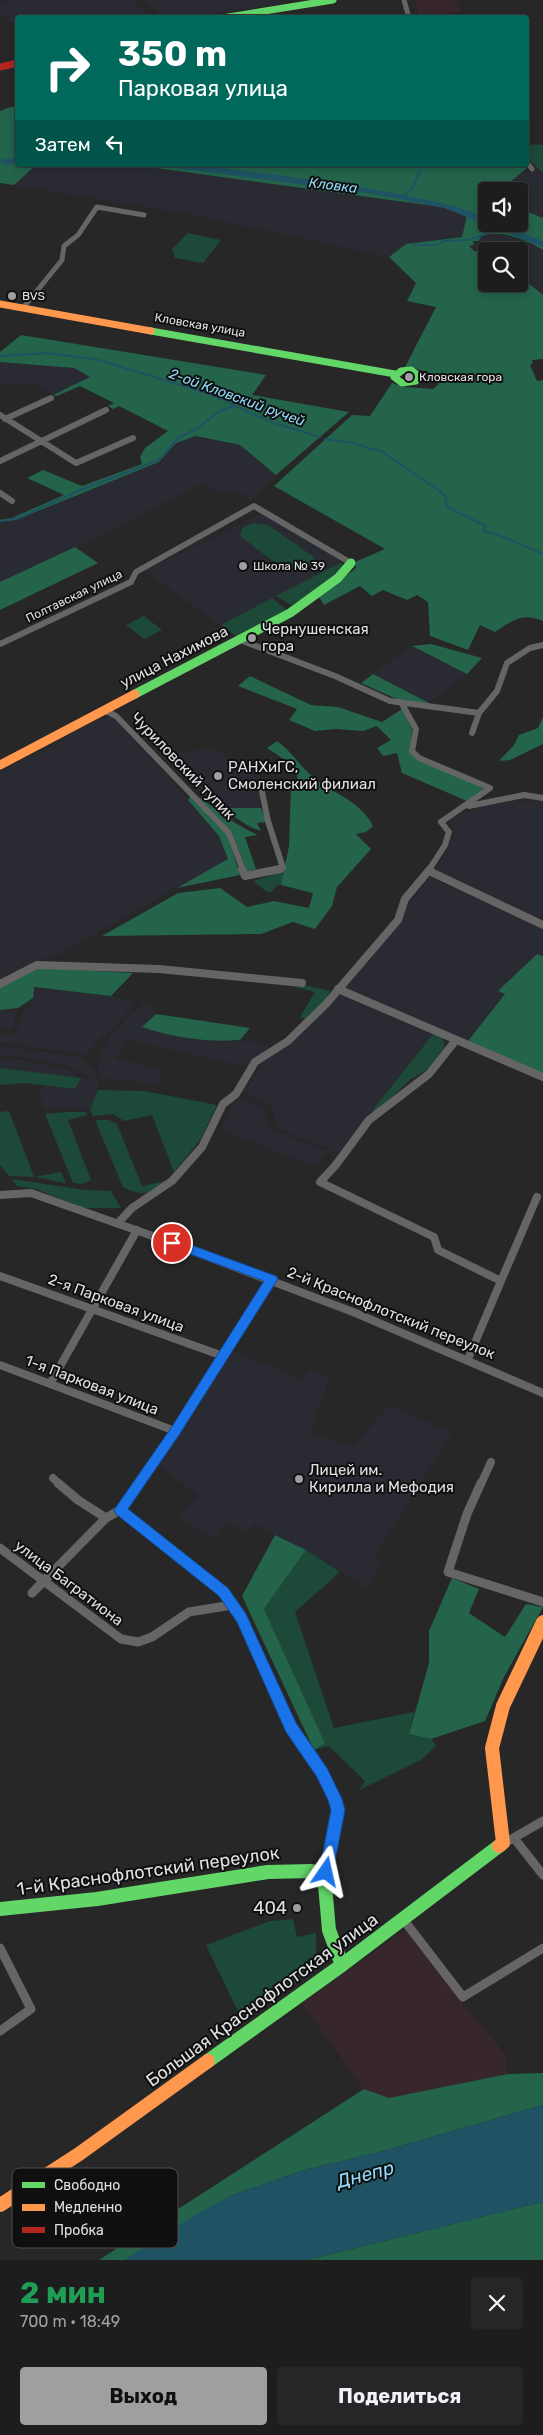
<!DOCTYPE html>
<html lang="ru">
<meta charset="utf-8">
<style>
:root{--surface:#1d1d1e;--page:#252627;--text:#f1f3f6;--muted:#a0a2a4;--line:#3b3b3c;--accent:#9f9fa1}
body{margin:0;font-family:Rubik,sans-serif;background:var(--page);color:var(--text);height:100vh;display:flex;flex-direction:column;font-size:19px;white-space:nowrap}
*{box-sizing:border-box;margin:0}
p{font-size:16px;color:var(--muted)}
.icon{flex:none;width:28px;height:28px;fill:none;stroke:currentColor;stroke-width:2;stroke-linecap:round;stroke-linejoin:round}
.map{position:relative;height:2260px;overflow:hidden}
.drawer{display:flex;flex-direction:column;background:var(--surface);flex:1}
.drawer>*{flex:none}
.banner{position:absolute;left:15px;top:15px;width:514px;height:152px;border-radius:5px;box-shadow:0 2px 8px #0003,0 0 0 1px var(--line);background:#00695c;color:#fff;overflow:hidden}
.controls{position:absolute;left:478px;top:182px;display:grid;gap:10px}
.controls a{display:grid;place-items:center;width:50px;height:50px;border-radius:5px;background:var(--surface);box-shadow:0 2px 8px #0003,0 0 0 1px var(--line);font-size:25px}
.pin{position:absolute;display:grid;place-items:center;width:42px;height:42px;color:#fff;margin:-21px;border:2px solid #fff;border-radius:50%;box-shadow:0 1px 5px #0007}
.me{position:absolute;width:55px;margin:-28px;rotate:11deg;stroke-linejoin:round;filter:drop-shadow(0 0 4px #0008)}
.turn{display:flex;align-items:center;gap:18px;height:105px;padding:0 20px;font-size:22px}
.turn .icon{width:65px;height:65px;stroke-width:2.5}
.turn b{display:block;font-size:35px;line-height:42px}
.then{display:flex;align-items:center;height:48px;padding:0 20px;background:#0003;gap:10px;font-size:19px}
.round{display:grid;place-items:center;flex:none;width:52px;height:52px;border-radius:5px;background:var(--page)}
.overview{display:flex;align-items:center;justify-content:space-between;height:85px;padding:0 20px}
h1{font-size:30px;font-weight:700;line-height:38px;color:#1e9e55}
.cta{display:flex;gap:10px;margin-top:auto;padding:10px 20px}
.cta a{flex:1;height:58px;border-radius:5px;background:var(--accent);color:#111;font-size:20px;font-weight:700;line-height:58px;text-align:center}
.cta a+a{background:var(--page);color:var(--text)}
.map>svg:first-child{display:block}
.commercial{fill:#37272c}
.built{fill:#2a2a32}
.green{fill:#1d4938}
.forest{fill:#23644b}
.water{fill:#1f5263}
.lines{fill:none;stroke-linecap:round;stroke-linejoin:round}
.stream{stroke:#1f5263;stroke-width:2}
.river{fill:#1f5263;fill-rule:evenodd}
.street-far3{stroke:#656565;stroke-width:5}
.street-far2{stroke:#656565;stroke-width:6}
.street-far1{stroke:#656565;stroke-width:8}
.street{stroke:#656565;stroke-width:9}
.fast-far2{stroke:#63d668;stroke-width:7}
.fast-far1{stroke:#63d668;stroke-width:9}
.fast{stroke:#63d668;stroke-width:14}
.slow-far2{stroke:#ff974d;stroke-width:7}
.slow-far1{stroke:#ff974d;stroke-width:9}
.slow{stroke:#ff974d;stroke-width:14}
.jam{stroke:#b3261e;stroke-width:7}
.route{fill:#1a73e8;stroke:#114b97}
.poi-dot{fill:#9f9fa1;stroke:#0f0f10;stroke-width:2}
.labels{text-anchor:middle;stroke-width:4;stroke-linejoin:round;paint-order:stroke}
.far-poi-label{font-size:12px;fill:#e0e0e2;stroke:#0f0f10;text-anchor:start}
.far-street-label{font-size:12px;fill:#e0e0e2;stroke:#0f0f10}
.far-water-label{font-size:14px;font-style:italic;fill:#92dcf9;stroke:#0f0f10}
.poi-label{font-size:15px;fill:#e0e0e2;stroke:#0f0f10;text-anchor:start}
.street-label{font-size:15px;fill:#e0e0e2;stroke:#0f0f10}
.near-street-label{font-size:18px;fill:#e0e0e2;stroke:#0f0f10}
.near-poi-label{font-size:18px;fill:#e0e0e2;stroke:#0f0f10;text-anchor:end}
.near-water-label{font-size:19px;font-style:italic;fill:#92dcf9;stroke:#0f0f10}
.key{fill:#0f0f10;stroke:#4e4e4f;stroke-width:1}
.key-label{font-size:14px;fill:#e0e0e2}
</style>
<div class="map">
<svg width="543" height="2260" viewBox="0 0 543 2260">
<rect width="100%" height="100%" fill="#272728"/>
<path class="commercial" d="M415,0H463L454,2L462,11L419,17Z
M408,1928L464,2006L505,2054L508,2074L389,2098L364,2089L302,2003Z"/>
<path class="built" d="M12,0H131L153,17L18,18L17,29L0,13V3Z
M143,0H277L281,4L193,17L164,18Z
M36,165H134L456,209L467,215L462,237L406,244L389,257L184,213L14,185Z
M536,169L543,173V218L519,208V191H499L516,176Z
M489,234H502L533,243L543,250V295L528,283L509,289L502,284H519V251L470,250L469,246L473,241Z
M0,362L74,368L91,377L53,395L32,383L0,384Z
M196,436L240,445L276,475L251,500L242,493L227,491L219,493L206,485L196,486L110,531L0,582V522L16,520L47,508L171,452L176,443Z
M265,512L342,562L221,625L144,571Z
M412,646L467,674L429,703L373,674Z
M102,718H112L168,776L219,836L228,859L52,958L41,959L0,982V771L62,741L66,736Z
M214,749L251,771L256,780L261,808H221L197,790L160,753Z
M543,801V919L436,872L454,834L449,819L495,802Z
M429,877L543,928V956L537,954L499,991L505,994L468,1041L343,989Z
M33,987L111,996L137,1002L110,1030L97,1041L86,1055L0,1043V1034H15L22,1014L34,1002L32,995Z
M340,995L433,1034L339,1152L328,1151L316,1165L300,1161L221,1129L230,1108L238,1097L263,1107L268,1125L275,1131L328,1151L329,1149L277,1129L272,1105L243,1091L264,1062L295,1040Z
M143,1003L152,1006L156,1014L142,1027L161,1033L220,1042L255,1041L272,1050L250,1067L128,1040L115,1060H121L162,1069L157,1084L102,1078L98,1070L100,1056L110,1036L133,1011H138Z
M18,1008L12,1030L0,1029V1010Z
M0,1046L79,1057L94,1068L97,1078H89L65,1065L11,1056H0Z
M10,1058L65,1069L81,1078L99,1080L98,1090L90,1110L64,1107L43,1109L40,1096L42,1085L75,1089L80,1078L0,1068V1059Z
M232,1351L303,1380L309,1369L329,1377L322,1400L311,1418L317,1420L310,1433L353,1447L389,1405L452,1433L375,1556L383,1562L367,1588L306,1550L254,1524L248,1532L226,1523L215,1539L179,1517L198,1495L159,1466Z"/>
<path class="green" d="M526,144L543,145V173L526,157Z
M188,233L221,240L203,263L175,258L172,249Z
M252,523L268,525L314,557L312,565C289,581 259,549 240,536L242,528Z
M342,562L344,572L319,591L291,605L276,596Z
M272,598L287,610L285,613L237,637L221,625Z
M144,616L162,630L144,639L126,625Z
M284,871L281,885L276,886L272,892H267L253,881Z
M308,986L330,991L325,1001L305,1019L300,1017L315,992L295,987Z
M433,1034L442,1038L445,1046L428,1069L411,1079L379,1109L371,1112Z
M0,1068L81,1078L75,1089L24,1083L0,1085Z
M98,1090L144,1091L217,1105L200,1140L174,1172L152,1115L124,1121L113,1114L93,1116L90,1110Z
M9,1111L34,1177L61,1172L66,1183L34,1177L9,1176L0,1165V1112Z
M65,1112H86L87,1115L68,1120L91,1180L81,1184L73,1183L45,1114Z
M95,1120H109L117,1124L142,1186L170,1180C149,1193 146,1198 123,1187Z
M11,1179L85,1190L111,1191L121,1208H84L36,1189L17,1186Z
M306,1550L340,1572L295,1612L334,1728L414,1712L409,1734L431,1739L436,1746L421,1760L359,1790L365,1781L329,1746L314,1750L325,1743L264,1609Z
M293,1919L297,1937L316,1933C316,1941 317,1950 315,1957C310,1979 261,2008 242,2020L206,1945L270,1921Z"/>
<path class="forest" d="M11,107H17L18,165H36L14,185L0,183V111Z
M134,165H524L526,169L499,191H486V224H519V208L543,218V250C527,240 501,229 482,236L478,241H473L474,245L469,246L474,251L486,252V284H502L509,289L528,283L543,295V359L532,360L533,363L530,365L537,381L543,380V621C522,612 513,620 495,632L480,625L468,650L430,636L428,602L417,595L407,600L383,590L372,596L360,586L324,605L319,597L356,568L355,562L385,549L274,486L352,415L370,416L392,383L405,387L433,389L439,384L424,376L425,371L405,367L436,307L407,301L416,283L389,257L406,244L462,237L467,215L456,209Z
M21,335L266,375L252,395L349,412L276,475L240,445L196,436L176,443L159,462L16,520L0,522V520L12,518L64,495L27,478L43,470L82,486L142,464L140,457L145,448L168,431L119,406L113,409L108,406L114,403L80,386L57,396L53,395L90,377L74,368L0,362V352Z
M75,547L98,563L0,610V582Z
M431,644L482,658L467,674L412,646Z
M373,674L429,703L430,706L403,702L361,683Z
M250,676L311,705L338,707L382,722L402,709L412,729L410,752L484,789L467,801L402,773L397,753L383,756L377,748L391,740L377,726L363,731L336,729L315,731L289,720L297,709L238,686Z
M543,717V744L510,760L499,761L514,745L519,735L538,728Z
M277,741C293,753 300,766 313,777C334,795 360,800 373,826L366,832L356,834L371,849L337,887L332,906L315,929L293,922L261,934L102,936L178,893L220,888L247,907L274,901L309,908L313,893L281,885L289,846L291,783L298,781L295,767L267,748Z
M191,795L227,833L240,875L177,888L228,859L219,836L188,800Z
M201,798C219,812 237,826 258,835L245,837L256,869L247,872L232,832L200,799Z
M221,808H261L267,822L257,823L261,831L250,827Z
M537,954L543,956V1074L468,1041L505,994L498,991Z
M40,968L133,973L111,996L34,987L33,998L18,1008L0,1010V987Z
M156,1014L250,1028L240,1040C207,1043 172,1037 142,1027Z
M275,1535L306,1550L264,1609L325,1743L314,1750L242,1596Z
M452,1578L479,1589L469,1613L505,1637L526,1604L543,1607L504,1677L485,1721L431,1739L409,1734L429,1663V1631Z
M543,2073V2105L383,2151L305,2170L232,2195L125,2260H99L364,2089L389,2098L508,2074Z
M543,2202V2260H307Z"/>
<path class="water" d="M543,2105V2202L307,2260H125L193,2216L232,2195L305,2170L383,2151Z"/>
<g class="lines">
<path class="stream" d="M401,198L413,187L421,168L420,165
M414,245H438L443,241L468,240L491,232L496,228
M0,356L47,353L95,359L210,394L268,421L320,437
M325,439L352,443L383,452L445,495L447,507L486,526L483,531L501,536L543,554
M0,521L19,518L80,490L159,460L178,438L198,428L218,412L233,406"/>
<path class="river" d="M18,157V163L4,165L0,162L1,160Z
M172,165H196C265,174 334,181 403,195C431,201 460,205 486,219V224H498L543,241V247L444,208L374,194L176,168Z"/>
<path class="street-far3" d="M404,0L409,18
M526,161L532,169
M23,308L62,260L64,246L78,235L97,207L144,215"/>
<path class="street-far2" d="M0,415L76,463L133,438
M5,419L51,398
M0,461L106,410
M0,493L12,501
M240,640L335,676L390,701L479,713
M0,644L131,582L136,572L254,506L351,563
M402,704L416,729L412,751L419,758L490,788L441,822L449,832L445,845L429,870
M104,710L116,716L229,833L243,870
M472,733L479,713L497,691L507,663L530,648L543,645
M260,782L268,821L283,868L276,870
M469,806L524,795L543,798"/>
<path class="street-far1" d="M242,869L245,876L280,869
M429,871L543,925
M0,984L37,965L159,969L302,983
M338,989L543,1077
M456,1040L429,1074L369,1120L335,1166L320,1182L434,1237L438,1250L501,1281L468,1359
M0,1195L31,1193L161,1239L353,1312L543,1393
M118,1223L132,1208L172,1181L202,1147L223,1104L236,1094L255,1062L288,1041L326,1004L398,920L405,899L430,869
M0,1276L223,1356
M501,1281L537,1197
M0,1365L175,1431
M50,1384L137,1230
M53,1478L59,1484
M138,1484L175,1431L272,1279
M481,1484L491,1462"/>
<path class="street" d="M58,1483L78,1500L106,1518
M139,1483L120,1510L223,1592L242,1618L291,1728L322,1773L338,1810L325,1883
M481,1483L467,1514L448,1572L543,1602
M0,1548L121,1639L138,1642L152,1637L189,1612L232,1605
M32,1593L106,1518L120,1510
M514,1838L543,1875
M510,1840L543,1821
M403,1919L463,1997L543,1948
M0,1948L31,2009L0,2031"/>
<path class="fast-far2" d="M222,18L333,0
M151,331L395,374
M411,370L419,376L416,381L402,383L394,377L401,371Z"/>
<path class="fast-far1" d="M135,694L290,613L338,578L351,563"/>
<path class="fast" d="M0,1909L97,1899L268,1872L312,1871L325,1885L329,1930L342,1965
M208,2061L342,1965L499,1846"/>
<path class="slow-far2" d="M0,304L151,331"/>
<path class="slow-far1" d="M0,765L135,694"/>
<path class="slow" d="M499,1846L503,1843L492,1748L503,1706L543,1622
M0,2205L79,2154L208,2061"/>
<path class="jam" d="M0,67L18,63"/>
</g>
<path class="route" d="M172,1238L276,1276L278,1279L179,1435L128,1509L228,1588L246,1614L296,1723L327,1768L342,1799L345,1810L333,1872L331,1877L326,1879L321,1877L319,1872L331,1810L328,1800L317,1777L286,1732L237,1622L219,1596L116,1514L114,1510L171,1428L264,1281L168,1246L167,1243Z"/>
<g class="poi-dot">
<circle cx="12" cy="296" r="5"/>
<circle cx="409" cy="377" r="5"/>
<circle cx="243" cy="566" r="5"/>
<circle cx="252" cy="638" r="5"/>
<circle cx="218" cy="776" r="5"/>
<circle cx="299" cy="1479" r="5"/>
<circle cx="297" cy="1908" r="5"/>
</g>
<g class="labels">
<g class="far-poi-label">
<text x="22" y="300">BVS</text>
<text x="419" y="381">Кловская гора</text>
<text x="253" y="570">Школа № 39</text>
</g>
<g class="far-street-label">
<text transform="translate(200 325) rotate(10)" y="4">Кловская улица</text>
<text transform="translate(74 596) rotate(-26)" y="4">Полтавская улица</text>
</g>
<g class="far-water-label">
<text transform="translate(333 185) rotate(7)" y="5">Кловка</text>
<text transform="translate(237 397) rotate(20)" y="5">2-ой Кловский ручей</text>
</g>
<g class="poi-label">
<text x="262" y="634">Чернушенская<tspan x="262" dy="17">гора</tspan></text>
<text x="228" y="772">РАНХиГС,<tspan x="228" dy="17">Смоленский филиал</tspan></text>
<text x="309" y="1475">Лицей им.<tspan x="309" dy="17">Кирилла и Мефодия</tspan></text>
</g>
<g class="street-label">
<text transform="translate(174 657) rotate(-27)" y="5">улица Нахимова</text>
<text transform="translate(183 766) rotate(46)" y="5">Чуриловский тупик</text>
<text transform="translate(116 1303) rotate(20)" y="5">2-я Парковая улица</text>
<text transform="translate(391 1313) rotate(22)" y="5">2-й Краснофлотский переулок</text>
<text transform="translate(92 1385) rotate(21)" y="5">1-я Парковая улица</text>
<text transform="translate(69 1583) rotate(37)" y="5">улица Багратиона</text>
</g>
<g class="near-street-label">
<text transform="translate(148 1871) rotate(-8)" y="6">1-й Краснофлотский переулок</text>
<text transform="translate(262 2000) rotate(-36)" y="6">Большая Краснофлотская улица</text>
</g>
<g class="near-poi-label">
<text x="287" y="1914">404</text>
</g>
<g class="near-water-label">
<text transform="translate(365 2174) rotate(-15)" y="7">Днепр</text>
</g>
</g>
<rect x="12" y="2168" width="166" height="80" rx="8" class="key"/>
<rect x="22" y="2182" width="23" height="6" fill="#63d668"/>
<rect x="22" y="2204" width="23" height="7" fill="#ff974d"/>
<rect x="22" y="2227" width="23" height="6" fill="#b3261e"/>
<g class="key-label">
<text x="54" y="2190">Свободно</text>
<text x="54" y="2212">Медленно</text>
<text x="54" y="2235">Пробка</text>
</g>
</svg>
<div class="controls">
<a><svg class="icon" aria-label="sound" viewBox="0 0 24 24"><path d="M4 9h4l5-4v14l-5-4H4zM17 9q2 3 0 6"/></svg></a>
<a><svg class="icon" aria-label="search" viewBox="0 0 24 24"><circle cx="10" cy="10" r="6"/><path d="M15 15l6 6"/></svg></a>
</div>
<div class="pin" style="left:172px;top:1243px;background:#d93025"><svg class="icon" aria-label="arrive" viewBox="0 0 24 24"><path d="M6 21V4h12l-3 4 3 4H6"/></svg></div>
<svg class="me" style="left:326px;top:1872px" viewBox="-20 -20 40 40"><path d="M0-17L14 15 0 8-14 15z" fill="#1a73e8" stroke="#fff" stroke-width="4"/></svg>
<div class="banner">
<div class="turn"><svg class="icon" aria-label="right" viewBox="0 0 24 24"><path d="M7 20v-9h11M14 6l5 5-5 5"/></svg><div><b>350 m</b>Парковая улица</div></div>
<div class="then">Затем<svg class="icon" aria-label="left" viewBox="0 0 24 24"><path d="M17 20v-9H6M10 6l-5 5 5 5"/></svg></div>
</div>
</div>
<section class="drawer">
<div class="overview"><div><h1>2 мин</h1><p>700 m · 18:49</p></div><a class="round"><svg class="icon" aria-label="close" viewBox="0 0 24 24"><path d="M6 6l12 12M18 6L6 18"/></svg></a></div>
<div class="cta"><a>Выход</a><a>Поделиться</a></div>
</section>
